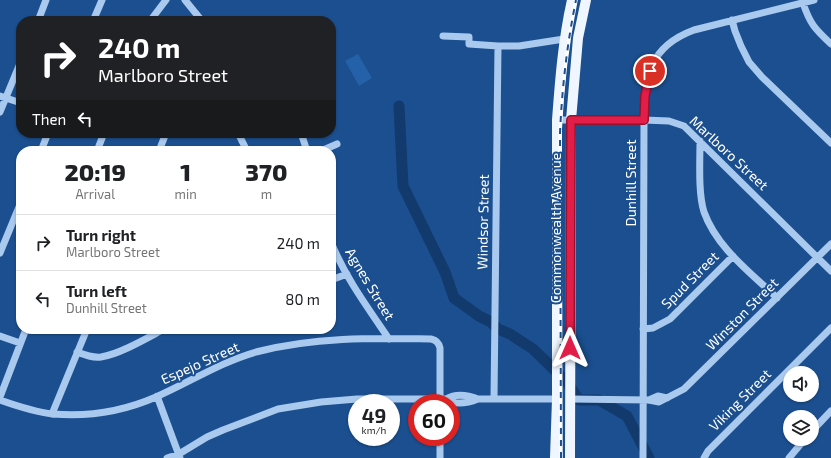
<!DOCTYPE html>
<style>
:root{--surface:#fff;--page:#f2f2f2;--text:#202124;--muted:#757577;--line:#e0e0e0}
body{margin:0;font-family:"Exo 2",sans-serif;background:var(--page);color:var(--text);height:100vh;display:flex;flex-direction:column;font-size:15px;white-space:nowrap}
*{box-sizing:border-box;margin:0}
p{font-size:13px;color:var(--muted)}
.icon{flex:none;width:22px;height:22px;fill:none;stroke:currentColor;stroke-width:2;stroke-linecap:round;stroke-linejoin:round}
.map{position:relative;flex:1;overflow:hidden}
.details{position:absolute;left:16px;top:146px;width:320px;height:188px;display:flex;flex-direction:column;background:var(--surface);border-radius:16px;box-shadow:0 1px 3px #0004}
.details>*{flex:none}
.top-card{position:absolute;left:16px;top:16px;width:320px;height:122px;border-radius:16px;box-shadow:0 1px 3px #0004;background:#202124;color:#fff;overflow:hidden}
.buttons{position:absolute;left:783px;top:366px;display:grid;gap:8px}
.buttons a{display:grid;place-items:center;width:36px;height:36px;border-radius:50%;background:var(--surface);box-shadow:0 1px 3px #0004;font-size:20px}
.speed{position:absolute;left:348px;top:394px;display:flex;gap:8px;font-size:20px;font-weight:700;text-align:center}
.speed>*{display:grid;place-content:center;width:52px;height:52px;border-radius:50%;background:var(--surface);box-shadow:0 1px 3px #0004;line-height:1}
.speed small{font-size:10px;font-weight:400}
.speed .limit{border:6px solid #d22;background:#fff;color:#111}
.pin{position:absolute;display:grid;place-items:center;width:34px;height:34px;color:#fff;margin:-17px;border:2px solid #fff;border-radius:50%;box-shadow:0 1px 4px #0007}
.me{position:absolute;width:44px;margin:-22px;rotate:0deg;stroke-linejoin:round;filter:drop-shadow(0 0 3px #0008)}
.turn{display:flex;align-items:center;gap:14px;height:84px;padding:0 16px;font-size:18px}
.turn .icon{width:52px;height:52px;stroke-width:2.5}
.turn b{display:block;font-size:28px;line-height:34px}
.then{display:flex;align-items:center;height:38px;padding:0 16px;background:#0003;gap:8px;font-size:15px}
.eta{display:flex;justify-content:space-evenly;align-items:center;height:68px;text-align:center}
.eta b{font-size:24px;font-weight:800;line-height:28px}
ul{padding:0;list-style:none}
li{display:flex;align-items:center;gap:12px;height:56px;padding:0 16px;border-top:1px solid var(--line)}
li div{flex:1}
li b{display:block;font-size:15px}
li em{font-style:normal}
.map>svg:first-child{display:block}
.green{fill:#2461a8}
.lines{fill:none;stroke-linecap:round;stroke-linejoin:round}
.river{stroke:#123a6d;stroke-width:11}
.minor{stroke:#a9c9ee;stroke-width:7}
.major{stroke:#f0f6ff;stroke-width:10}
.rail-casing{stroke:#fff;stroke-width:3.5}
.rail{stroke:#1b4f8f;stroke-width:2;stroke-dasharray:6;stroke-linecap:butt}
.route-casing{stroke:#92132f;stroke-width:10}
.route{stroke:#e11d48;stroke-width:7}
.labels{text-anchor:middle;stroke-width:4;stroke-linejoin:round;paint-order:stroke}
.street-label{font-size:14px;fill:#fff;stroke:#1b4f8f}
</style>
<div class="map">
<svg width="831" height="458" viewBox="0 0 831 458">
<rect width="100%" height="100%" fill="#1b4f8f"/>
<path class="green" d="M358,54L372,78L359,86L345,61Z"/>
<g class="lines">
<path class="river" d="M399,106L403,186L445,272L454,298L479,316L491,322L498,329L510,334L533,349L567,382L579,400H599L627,416L649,458"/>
<path class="minor" d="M185,0L202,21
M803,3C810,24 815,29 831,44
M732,20L735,31L741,46L749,62L762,77L831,143
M38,21L46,0
M93,21L102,0
M150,21L166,0
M443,36L469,37V44L498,46H519L564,39
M0,96L21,103
M0,112L21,61
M557,120H644L669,121L684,126L831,271
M238,133L247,151
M301,133L307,151
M700,141C700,161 698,193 704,212C717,248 750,272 777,298
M41,151L48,133
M97,151L104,133
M159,151L166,133
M321,151L337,144
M331,242C345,277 368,308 389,339
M0,253L21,202
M331,280L347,274
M643,329L653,328L670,319L733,256
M0,336L20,343
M77,352C85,355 93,358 101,357C120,354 147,338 164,329
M157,396L180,458
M0,397L26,329
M446,399C456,406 468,403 478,399H557
M494,399L498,46
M570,399L649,400L659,402L684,389L831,244
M0,400C17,406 35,412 53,414C88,417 124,411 156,397C190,382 221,362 256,352C314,337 371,338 431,339C436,340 439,343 440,348V403
M649,400L658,396L667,398
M52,414L87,329
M812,431L831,411
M167,458L179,454L207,437L223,430L278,409L321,402L357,399H446C456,393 468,395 478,399
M440,458V437
M643,458L644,120C646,76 648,47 694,30L814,0
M704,458L708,451L831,328
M789,458L805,439"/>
<path class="major" d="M555,458L557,399V120C560,80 563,40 572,0
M570,458L571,120L578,38L586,0"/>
<g class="rail-casing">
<path id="rail" d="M561,458L560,133C562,88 567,44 576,0"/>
</g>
<use href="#rail" class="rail"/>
</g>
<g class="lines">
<g class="route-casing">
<path id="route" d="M570,348L571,120H644L645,96L650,71"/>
</g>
<use href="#route" class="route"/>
</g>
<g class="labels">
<g class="street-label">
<text transform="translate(729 153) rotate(43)" y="5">Marlboro Street</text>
<text transform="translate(631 183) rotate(-90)" y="5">Dunhill Street</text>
<text transform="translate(483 222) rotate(-89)" y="5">Windsor Street</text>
<text transform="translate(556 228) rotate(-90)" y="5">Commonwealth Avenue</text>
<text transform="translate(690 280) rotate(-45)" y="5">Spud Street</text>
<text transform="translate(370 284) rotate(59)" y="5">Agnes Street</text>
<text transform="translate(742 314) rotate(-45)" y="5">Winston Street</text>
<text transform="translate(200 363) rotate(-24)" y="5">Espejo Street</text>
<text transform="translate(740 400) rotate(-45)" y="5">Viking Street</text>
</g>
</g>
</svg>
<div class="buttons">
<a><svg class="icon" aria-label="sound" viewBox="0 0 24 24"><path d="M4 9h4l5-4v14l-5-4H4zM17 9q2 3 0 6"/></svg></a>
<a><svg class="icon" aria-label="layers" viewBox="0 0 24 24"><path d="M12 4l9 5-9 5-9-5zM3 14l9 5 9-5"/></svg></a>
</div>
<div class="speed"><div>49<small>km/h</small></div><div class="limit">60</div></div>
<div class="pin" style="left:650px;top:71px;background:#d93025"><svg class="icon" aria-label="arrive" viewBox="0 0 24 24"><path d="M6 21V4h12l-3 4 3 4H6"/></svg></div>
<svg class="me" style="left:570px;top:348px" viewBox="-20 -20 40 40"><path d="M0-17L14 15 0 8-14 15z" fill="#e11d48" stroke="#fff" stroke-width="4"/></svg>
<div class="top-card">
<div class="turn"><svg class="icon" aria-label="right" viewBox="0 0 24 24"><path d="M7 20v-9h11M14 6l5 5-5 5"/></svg><div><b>240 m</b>Marlboro Street</div></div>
<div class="then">Then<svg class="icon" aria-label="left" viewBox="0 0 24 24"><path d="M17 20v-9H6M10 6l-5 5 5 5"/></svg></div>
</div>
<section class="details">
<div class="eta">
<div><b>20:19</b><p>Arrival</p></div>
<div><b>1</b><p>min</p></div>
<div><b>370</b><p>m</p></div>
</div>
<ul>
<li><svg class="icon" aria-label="right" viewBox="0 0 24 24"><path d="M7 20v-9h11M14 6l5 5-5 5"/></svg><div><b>Turn right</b><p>Marlboro Street</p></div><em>240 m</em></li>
<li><svg class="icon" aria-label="left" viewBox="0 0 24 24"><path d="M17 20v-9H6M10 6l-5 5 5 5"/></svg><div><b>Turn left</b><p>Dunhill Street</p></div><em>80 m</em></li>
</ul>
</section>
</div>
